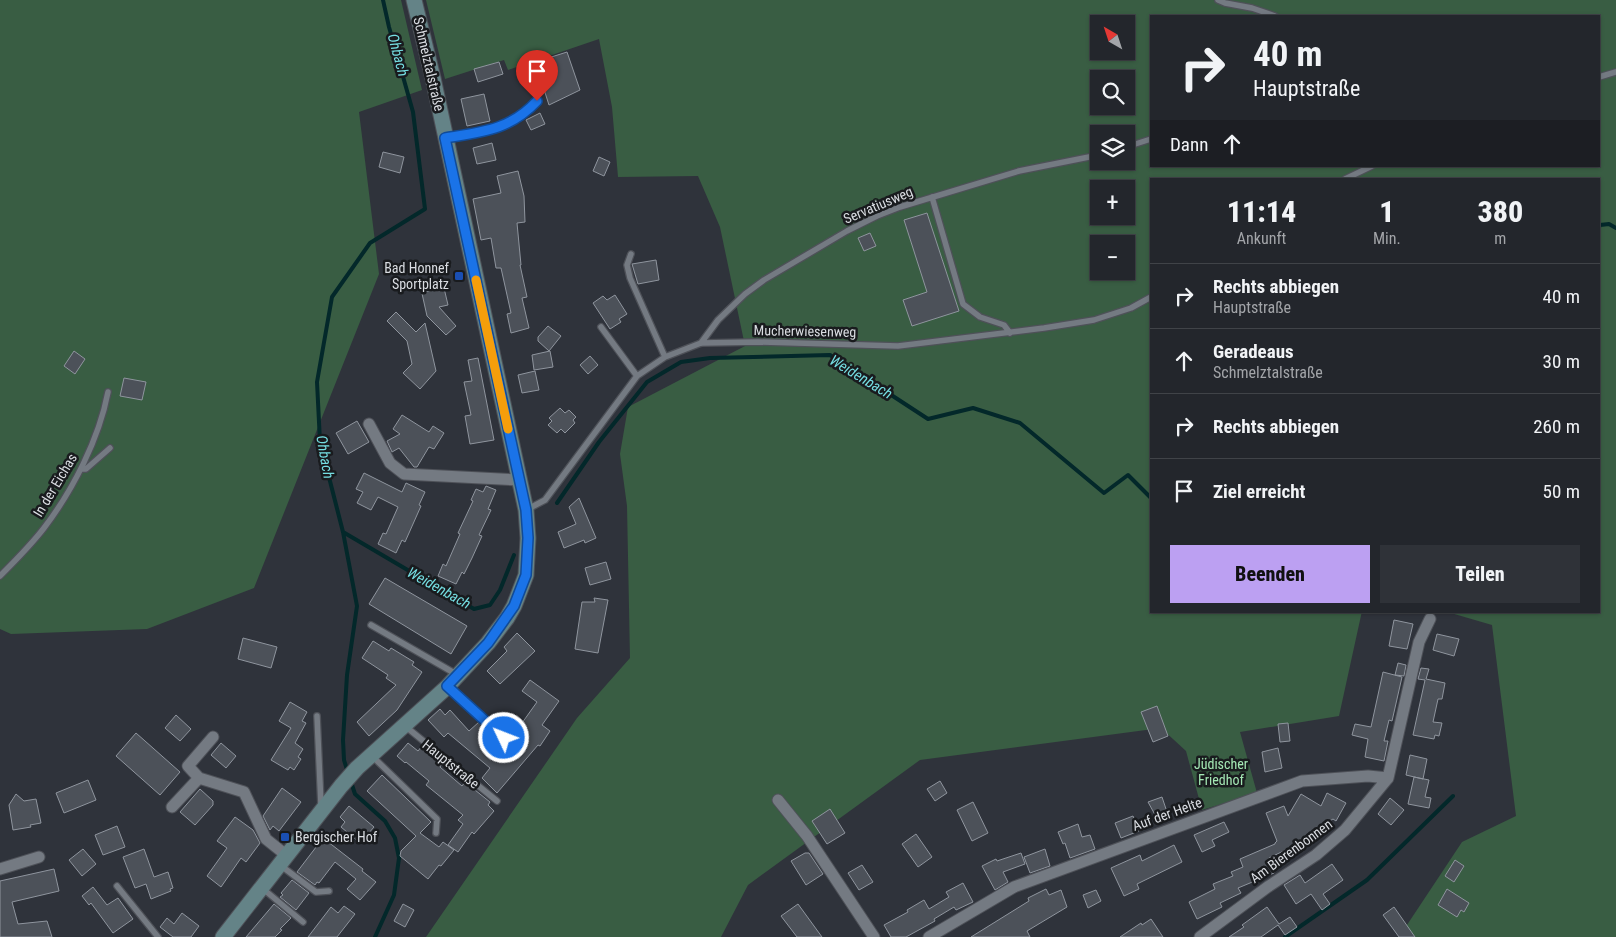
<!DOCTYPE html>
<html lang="de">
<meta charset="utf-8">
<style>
:root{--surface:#23262c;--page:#2f3238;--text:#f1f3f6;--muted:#a3a5a9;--line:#404348;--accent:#bca0f2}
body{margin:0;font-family:"Roboto Condensed",sans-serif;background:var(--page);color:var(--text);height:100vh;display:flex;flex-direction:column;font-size:19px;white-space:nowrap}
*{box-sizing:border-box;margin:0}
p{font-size:16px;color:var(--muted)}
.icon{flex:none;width:28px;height:28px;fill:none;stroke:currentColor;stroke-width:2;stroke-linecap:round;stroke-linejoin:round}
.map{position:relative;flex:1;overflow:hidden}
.details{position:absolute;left:1150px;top:178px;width:450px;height:435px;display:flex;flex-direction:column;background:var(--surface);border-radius:0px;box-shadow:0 1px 4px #0004,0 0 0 1px var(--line)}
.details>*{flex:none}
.top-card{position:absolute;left:1150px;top:15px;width:450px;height:152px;border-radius:0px;box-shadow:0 1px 4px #0004,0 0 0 1px var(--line);background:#23262c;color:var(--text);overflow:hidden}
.needle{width:32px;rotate:321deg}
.controls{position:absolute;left:1090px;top:15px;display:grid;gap:10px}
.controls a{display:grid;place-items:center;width:45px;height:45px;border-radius:0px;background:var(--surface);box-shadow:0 1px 4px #0004,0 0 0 1px var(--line);font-size:25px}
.pin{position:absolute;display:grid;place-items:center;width:42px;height:42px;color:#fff;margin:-51px -21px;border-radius:50% 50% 50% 0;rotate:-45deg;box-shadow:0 0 5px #0007}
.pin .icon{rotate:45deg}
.me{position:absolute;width:55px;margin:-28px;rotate:313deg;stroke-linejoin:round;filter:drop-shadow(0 0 4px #0008)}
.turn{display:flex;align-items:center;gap:18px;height:105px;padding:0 20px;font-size:22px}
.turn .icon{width:65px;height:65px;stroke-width:2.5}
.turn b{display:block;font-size:35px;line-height:42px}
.then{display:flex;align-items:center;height:48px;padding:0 20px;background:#0003;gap:10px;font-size:19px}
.eta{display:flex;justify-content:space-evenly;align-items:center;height:85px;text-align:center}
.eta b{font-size:30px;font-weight:800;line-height:35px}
.primary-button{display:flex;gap:10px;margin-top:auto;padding:10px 20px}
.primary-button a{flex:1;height:58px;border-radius:0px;background:var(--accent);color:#111;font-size:20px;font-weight:800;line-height:58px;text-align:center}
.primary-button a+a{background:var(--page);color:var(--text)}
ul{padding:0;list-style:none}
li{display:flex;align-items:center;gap:15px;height:65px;padding:0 20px;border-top:1px solid var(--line)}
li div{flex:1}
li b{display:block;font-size:19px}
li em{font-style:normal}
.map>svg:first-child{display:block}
.green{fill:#395d43;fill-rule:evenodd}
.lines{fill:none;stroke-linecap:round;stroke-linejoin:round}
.stream{stroke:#03282a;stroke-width:4}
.building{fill:#4c5159;stroke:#8f959e}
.service-casing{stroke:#4e5158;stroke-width:8}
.minor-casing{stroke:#4e5158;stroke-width:13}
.secondary-casing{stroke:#4e5158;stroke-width:17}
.service{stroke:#747a82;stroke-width:5.5}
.minor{stroke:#747a82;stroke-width:11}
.secondary{stroke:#648387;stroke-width:15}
.route-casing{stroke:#114b97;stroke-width:12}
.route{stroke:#1a73e8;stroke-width:9}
.slow{stroke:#f59e0b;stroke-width:9}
.transit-dot{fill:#1a4fb4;stroke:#191b1e;stroke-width:2}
.labels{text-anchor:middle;stroke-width:5;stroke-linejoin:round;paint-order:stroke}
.street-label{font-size:14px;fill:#dadde2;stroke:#191b1e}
.poi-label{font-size:14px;fill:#dadde2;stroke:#191b1e;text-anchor:end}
.park-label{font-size:14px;fill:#a4e7b4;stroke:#191b1e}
.water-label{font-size:15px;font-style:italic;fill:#75dee2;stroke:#191b1e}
</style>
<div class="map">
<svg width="1616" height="937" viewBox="0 0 1616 937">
<rect width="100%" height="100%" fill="#2f333b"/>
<path class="green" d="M0,0H401L422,90L359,112L379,274L254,588L147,629L11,634L0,629Z
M426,0H1616V937H1399L1462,842L1516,816L1492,625L1444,611H1599V179H1151V611H1362L1339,716L1240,732L1257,793L1202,810L1186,751L1161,728L920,760L748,885L721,937H426L577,718L630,658L627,506L620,454L628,407L745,346L720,227L698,176L618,177L612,107L599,39L508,70L504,60L445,79ZM1151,16H1599V166H1151ZM1099,24H1126V51H1099ZM1099,79H1126V106H1099ZM1099,134H1126V161H1099ZM1099,189H1126V216H1099ZM1099,244H1126V271H1099Z"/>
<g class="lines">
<path class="stream" d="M1599,227L1600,225L1609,224L1616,228
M557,503L599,442L647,382L681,362L710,358L830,355L928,419L973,408L1020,423L1104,493L1128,475L1151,498
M343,532L474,609L490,605L500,590L514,555
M348,773L344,760L343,740L347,675L357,606L343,532L320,442L317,382L332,297L370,243L425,209L413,112L389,27L383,0
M351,782L355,794L385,821L395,838L399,858L394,895L375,937
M1285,937L1367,880L1453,796"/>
</g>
<path class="building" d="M567,52L580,90L549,105L541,80L526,85L520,67Z
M499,62L503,74L478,82L474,69Z
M484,94L490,121L467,126L461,99Z
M540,113L545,124L531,130L526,120Z
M492,143L496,160L477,164L473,148Z
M383,152L404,157L400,173L379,167Z
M599,157L610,162L604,176L593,171Z
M518,171L524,196L525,222L517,223L521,265H520L527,297L522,298L529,328L511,333L507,314L511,313L501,268H496L491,238L481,240L473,199L501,193L497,176Z
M927,213L959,311L912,326L903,300L927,292L904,220Z
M870,233L876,246L864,251L858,238Z
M656,260L659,280L638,284L632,264Z
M444,288L448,305L439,307L456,326L446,335L427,316L421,289L424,292Z
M615,295L627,314L619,319L621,322L610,329L593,303L603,296L607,300Z
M396,312L416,332L425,323L436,371L420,389L403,373L412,364L407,341L387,321Z
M548,326L561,336L549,351L538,341V337Z
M74,351L85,359L75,374L64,366Z
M550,351L553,367L534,370L532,355Z
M590,356L598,365L588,374L580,365Z
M478,358L494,440L470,444L465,416L471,415L464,382L472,381L468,360Z
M535,371L539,390L522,393L518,375Z
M124,378L146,382L142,400L120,396Z
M560,408L565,413L569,410L576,417L573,420L575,423L565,433L561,429L557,433L548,425L552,421L549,418Z
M402,415L429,432L433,426L444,433L434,449L429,447L417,467H414L399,448L392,452L387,441L400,434L393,429Z
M357,421L369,442L348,454L336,433Z
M364,473L402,492L406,483L425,492L419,505L421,506L405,542L402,540L396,553L378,544L383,533L386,534L398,507L378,497L371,510L357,503L363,492L356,489Z
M486,486L496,490L488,509L491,510L479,535L482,536L472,558L464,574L462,572L456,584L438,576L443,564L446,566L460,534L458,533L473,501L471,500L476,489L483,492Z
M579,498L596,538L585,543L584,540L564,548L558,532L576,524L569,507Z
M606,562L611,579L590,585L585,568Z
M385,578L467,626L451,654L369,604Z
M594,598L608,600L598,653L575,649L582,602H595Z
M1394,620L1413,624L1407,649L1389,646Z
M517,633L535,651L500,684L487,671L507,651L504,647Z
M1437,634L1459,639L1454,656L1433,650Z
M243,638L277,647L271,668L238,659Z
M373,641L389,651L391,648L414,662L412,665L422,672L397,710L369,736L357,722L396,685L386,678L388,675L362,658Z
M1398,663L1406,665L1404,676L1395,675Z
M1421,668L1429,669L1426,679L1445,683L1442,699H1438L1433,722L1442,723L1439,736L1435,735L1434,739L1413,735L1425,680L1418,679Z
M1383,672L1402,677L1392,721L1389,720L1384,741H1388L1384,761L1365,757L1368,739L1352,735L1355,724L1371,727Z
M530,680L559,701L542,725L550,731L540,746L538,745L497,793L482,778L490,768L448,733L444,737L428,720L440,709L445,715L450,710L469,731L479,722L488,730L485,733L506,751L522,733L517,730L537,702L522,691Z
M290,702L307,712L302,721L306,723L295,743L303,749L298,757L301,759L294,770L290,767L288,770L271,760L291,728L279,721Z
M1157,706L1168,736L1153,742L1141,712Z
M176,715L191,729L180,741L165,728Z
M1288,723L1290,741L1280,742L1278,724Z
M136,733L180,772L160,795L116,756Z
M221,743L236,756L226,768L211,755Z
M408,743L418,751L422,746L443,763L440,767L462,786L465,782L490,802L488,805L494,811L474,834L472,832L458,852L448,845L463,824L458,820L463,815L426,785L429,781L406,762L405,763L397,756Z
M1278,748L1282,768L1265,772L1262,752Z
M1410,755L1427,759L1423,779L1406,775Z
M382,775L431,822L420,833L439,847L443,842L454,850L441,866L439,865L428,879L400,856L401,851L416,836L367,791Z
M1414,777L1429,780L1425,797L1431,798L1429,808L1408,804Z
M88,780L96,800L64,813L56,793Z
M940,781L947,793L935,801L927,789Z
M282,788L301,802L279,831L273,826L270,830L263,816Z
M200,789L213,801V805L195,825L180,812Z
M1327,793L1346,803L1336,821L1333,819L1310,833L1315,841L1302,849L1300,844L1297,846L1296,845L1269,858L1274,873L1238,888L1241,893L1220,903L1222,907L1197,919L1189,902L1215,889L1213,884L1233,876L1231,872L1243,867L1240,859L1275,844V843L1277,841L1266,813L1284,806L1288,816L1301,794L1321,806Z
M16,794L24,801L36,799L41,823L30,825L31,827L13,830L9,805Z
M1162,797L1169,818L1159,822L1148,802Z
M1390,798L1404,810L1391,825L1378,814Z
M973,802L988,833L972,841L957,810Z
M349,806L374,827L360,843L341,827L345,822L340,817Z
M830,809L845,833L827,844L812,821Z
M1133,816L1139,831L1121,838L1115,823Z
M235,817L253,830L260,843L246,862L241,858L221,887L207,876L227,848L217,841Z
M1224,822L1229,832L1212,840L1215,846L1202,852L1194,835Z
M1078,824L1082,837L1090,835L1095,849L1070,858L1065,843L1063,844L1058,832Z
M117,826L125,847L103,855L95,835Z
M916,834L932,857L918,867L902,844Z
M323,838L363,869L362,871L376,882L360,900L347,889L356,879L335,862L319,883L317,882L315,885L297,872Z
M1174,845L1182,862L1137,884L1139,889L1124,896L1111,868L1140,855L1142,861Z
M83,849L96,864L82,876L69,860Z
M144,849L154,877L168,872L173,888L170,889L171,891L151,899L146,884L135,888L123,857Z
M1045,849L1050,866L1030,873L1024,857Z
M805,853H809L823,874L806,885L791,861Z
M1021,853L1025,864L1003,872L1008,882L995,890L982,866L996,859L997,861Z
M1455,860L1464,866L1454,882L1445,876Z
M1332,864L1343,880L1323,894L1330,904L1322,910L1311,894L1296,904L1284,885L1300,875L1305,883Z
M862,865L873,882L859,890L848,873Z
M54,869L59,891L12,902L18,924L47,921L52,937H0V881Z
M292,880L309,893L296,910L280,897L283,895L281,893Z
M963,883L973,902L956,910L954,907L934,919L935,921L906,937H891L884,925L908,912L907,910L924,900L929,909L949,897L946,892Z
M93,887L107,905L118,898L133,919L113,933L91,903L89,905L82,896Z
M1046,889L1049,895L1061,890L1067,907L1027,931L1030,937H971L1029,901L1028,898Z
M1447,889L1469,903L1464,912L1461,910L1457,917L1438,905Z
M1096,890L1101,901L1088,908L1083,895Z
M274,904L291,918L280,929L282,930L275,937H246Z
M403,904L414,910L405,927L394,921Z
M798,904L822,937H797L781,916Z
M344,906L355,914L337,937H308L331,907L338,913Z
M1267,907L1279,924L1290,917L1297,927L1285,935L1278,925L1261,937H1229L1244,927L1242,925Z
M1394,907L1415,937H1399L1383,915Z
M182,913L199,926L191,937H173L160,927L167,918L174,924Z
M1151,919L1163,937H1120L1141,923L1142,925Z"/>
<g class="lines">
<g class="service-casing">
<path id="service" d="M1218,0L1225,3L1252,8L1275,16
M1599,77L1616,72
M447,138C484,132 510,129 537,101
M1126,147L1151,139
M1345,179L1372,166
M932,197L963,304L980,317L1004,325L1010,333
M631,254L627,265L630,278L665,357
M601,327L637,376
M701,343L718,320L745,294L764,280L847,231L877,216L900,207L1019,171L1099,155
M82,469H86L110,448
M528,509L545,500L637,376L665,357L701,343L758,342L898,346L1044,328L1094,320L1131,308L1151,297
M0,576C15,561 31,545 44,528C73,490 99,439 108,392
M371,625L456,674
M449,688L504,738
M317,716L321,805
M405,726L497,801
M372,756L437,819L436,833
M280,865L316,892L329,891
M117,886L158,937
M262,888L303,922"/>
</g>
<g class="minor-casing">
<path id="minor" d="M369,424L390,463L404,474L519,480
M213,737L188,766L199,778L244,792L266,839L286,855
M778,800L807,836L874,937
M172,807L199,778
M0,869L39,857
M929,937L1014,887L1302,781L1368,776L1388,778L1419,642L1430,619
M1200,937L1269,886L1316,855L1345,830L1388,778"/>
</g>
<g class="secondary-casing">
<path id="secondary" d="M223,937L341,786L357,768L447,687L488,643L507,618L514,606L526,575L528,538L526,510L433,78L414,0"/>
</g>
<use href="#service" class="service"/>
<use href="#minor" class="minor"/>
<use href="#secondary" class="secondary"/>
</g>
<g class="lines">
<g class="route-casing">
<path id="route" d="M504,738L447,686L488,643L514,606L526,575L528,538L526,510L445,138C482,132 510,130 537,101"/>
</g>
<use href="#route" class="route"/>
<path class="slow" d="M476,280L508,429"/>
</g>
<g class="transit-dot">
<rect x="454" y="271" width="10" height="10" rx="2.5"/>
<rect x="280" y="832" width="10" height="10" rx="2.5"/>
</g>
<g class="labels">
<g class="street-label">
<text transform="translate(429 64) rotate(77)" y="5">Schmelztalstraße</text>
<text transform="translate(878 205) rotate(-23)" y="5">Servatiusweg</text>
<text transform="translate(805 331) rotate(1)" y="5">Mucherwiesenweg</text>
<text transform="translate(55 485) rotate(-59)" y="5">In der Eichas</text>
<text transform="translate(451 764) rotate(39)" y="5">Hauptstraße</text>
<text transform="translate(1167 814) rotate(-20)" y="5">Auf der Helte</text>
<text transform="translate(1291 851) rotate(-36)" y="5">Am Bierenbonnen</text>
</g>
<g class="poi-label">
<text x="449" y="273">Bad Honnef<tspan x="449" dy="16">Sportplatz</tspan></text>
<text x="295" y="842" text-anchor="start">Bergischer Hof</text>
</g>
<g class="park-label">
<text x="1221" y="769">Jüdischer<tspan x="1221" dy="16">Friedhof</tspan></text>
</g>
<g class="water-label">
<text transform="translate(398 55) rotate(75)" y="5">Ohbach</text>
<text transform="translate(861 377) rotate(31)" y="5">Weidenbach</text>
<text transform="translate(325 457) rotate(80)" y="5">Ohbach</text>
<text transform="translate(439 588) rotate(29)" y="5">Weidenbach</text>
</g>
</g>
</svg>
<div class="controls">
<a><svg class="needle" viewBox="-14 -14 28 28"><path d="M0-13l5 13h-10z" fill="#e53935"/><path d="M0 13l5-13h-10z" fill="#a3a5a9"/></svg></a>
<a><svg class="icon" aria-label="search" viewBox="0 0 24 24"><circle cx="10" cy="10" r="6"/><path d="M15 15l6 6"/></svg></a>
<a><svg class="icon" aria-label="layers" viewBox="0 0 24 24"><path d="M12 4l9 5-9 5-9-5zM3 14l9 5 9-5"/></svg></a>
<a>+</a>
<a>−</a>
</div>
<div class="pin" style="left:537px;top:101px;background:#d93025"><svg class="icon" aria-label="arrive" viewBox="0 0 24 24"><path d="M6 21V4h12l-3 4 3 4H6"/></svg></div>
<svg class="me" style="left:504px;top:738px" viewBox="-20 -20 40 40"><circle r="17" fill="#1a73e8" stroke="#fff" stroke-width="3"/><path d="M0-11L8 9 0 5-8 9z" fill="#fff"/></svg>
<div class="top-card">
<div class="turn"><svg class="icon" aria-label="right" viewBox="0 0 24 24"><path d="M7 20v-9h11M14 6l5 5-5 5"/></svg><div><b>40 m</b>Hauptstraße</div></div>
<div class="then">Dann<svg class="icon" aria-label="ahead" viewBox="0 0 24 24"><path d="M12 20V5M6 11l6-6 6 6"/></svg></div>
</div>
<section class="details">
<div class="eta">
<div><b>11:14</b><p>Ankunft</p></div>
<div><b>1</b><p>Min.</p></div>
<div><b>380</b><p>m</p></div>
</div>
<ul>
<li><svg class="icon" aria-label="right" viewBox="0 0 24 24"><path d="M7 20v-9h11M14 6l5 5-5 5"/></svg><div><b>Rechts abbiegen</b><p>Hauptstraße</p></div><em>40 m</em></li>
<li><svg class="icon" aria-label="ahead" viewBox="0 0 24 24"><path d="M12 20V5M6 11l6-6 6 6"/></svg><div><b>Geradeaus</b><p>Schmelztalstraße</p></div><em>30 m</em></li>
<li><svg class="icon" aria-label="right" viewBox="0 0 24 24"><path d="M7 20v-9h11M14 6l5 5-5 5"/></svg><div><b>Rechts abbiegen</b></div><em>260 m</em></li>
<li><svg class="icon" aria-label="arrive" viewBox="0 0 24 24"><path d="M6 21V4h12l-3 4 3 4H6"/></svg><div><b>Ziel erreicht</b></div><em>50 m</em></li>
</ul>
<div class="primary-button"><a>Beenden</a><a>Teilen</a></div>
</section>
</div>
